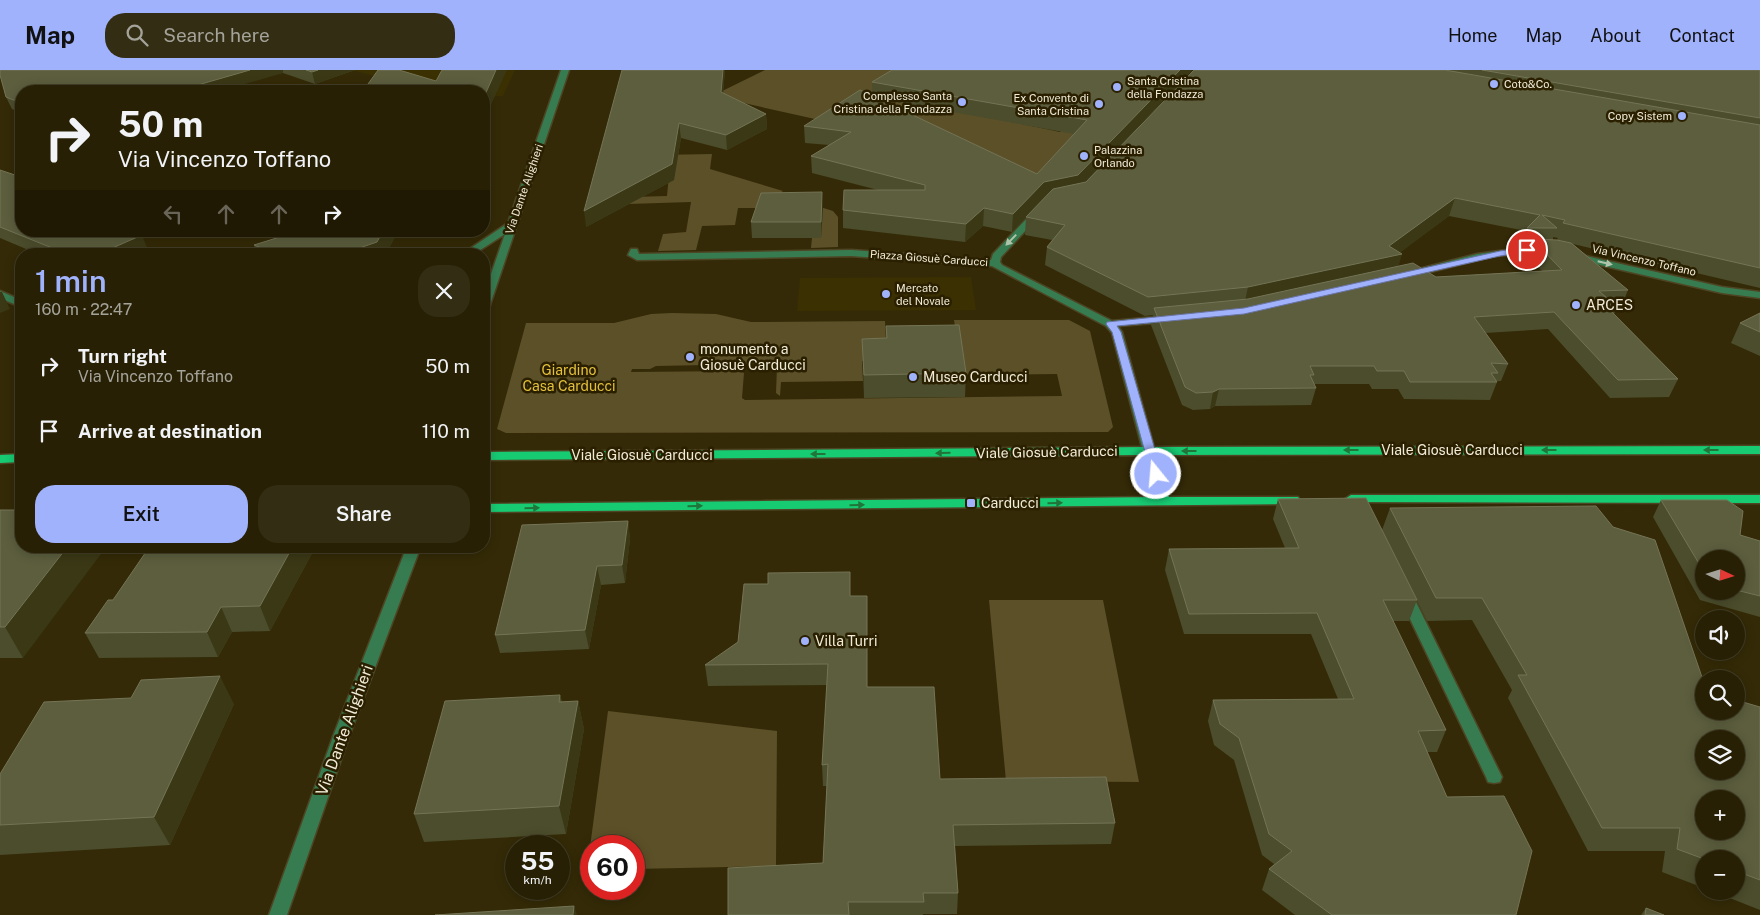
<!DOCTYPE html>
<meta charset="utf-8">
<style>
:root{--surface:#272005;--page:#332d13;--text:#f1f3f6;--muted:#a4a39a;--line:#433e27;--accent:#a1b2fd}
body{margin:0;font-family:"Public Sans",sans-serif;background:var(--page);color:var(--text);height:100vh;display:flex;flex-direction:column;font-size:19px;white-space:nowrap}
*{box-sizing:border-box;margin:0}
p{font-size:16px;color:var(--muted)}
.icon{flex:none;width:28px;height:28px;fill:none;stroke:currentColor;stroke-width:2;stroke-linecap:round;stroke-linejoin:round}
.map{position:relative;flex:1;overflow:hidden}
.drawer{position:absolute;left:15px;top:178px;width:475px;height:305px;display:flex;flex-direction:column;background:var(--surface);border-radius:20px;box-shadow:0 2px 12px #0003,0 0 0 1px var(--line)}
.drawer>*{flex:none}
.hud{position:absolute;left:15px;top:15px;width:475px;height:152px;border-radius:20px;box-shadow:0 2px 12px #0003,0 0 0 1px var(--line);background:#272005;color:var(--text);overflow:hidden}
.needle{width:32px;rotate:94deg}
.tools{position:absolute;left:1695px;top:480px;display:grid;gap:10px}
.tools a{display:grid;place-items:center;width:50px;height:50px;border-radius:50%;background:var(--surface);box-shadow:0 2px 12px #0003,0 0 0 1px var(--line);font-size:25px}
.speed{position:absolute;left:505px;top:765px;display:flex;gap:10px;font-size:25px;font-weight:700;text-align:center}
.speed>*{display:grid;place-content:center;width:65px;height:65px;border-radius:50%;background:var(--surface);box-shadow:0 2px 12px #0003,0 0 0 1px var(--line);line-height:1}
.speed small{font-size:12px;font-weight:400}
.speed .limit{border:8px solid #d22;background:#fff;color:#111}
.pin{position:absolute;display:grid;place-items:center;width:42px;height:42px;color:#fff;margin:-21px;border:2px solid #fff;border-radius:50%;box-shadow:0 1px 5px #0007}
.me{position:absolute;width:55px;margin:-28px;rotate:343deg;stroke-linejoin:round;filter:drop-shadow(0 0 4px #0008)}
.turn{display:flex;align-items:center;gap:18px;height:105px;padding:0 20px;font-size:22px}
.turn .icon{width:65px;height:65px;stroke-width:2.5}
.turn b{display:block;font-size:35px;line-height:42px}
.lanes{display:flex;align-items:center;height:48px;padding:0 20px;background:#0003;justify-content:center;gap:25px;direction:ltr}
.lanes .off{opacity:.35}
.round{display:grid;place-items:center;flex:none;width:52px;height:52px;border-radius:20px;background:var(--page)}
.head{display:flex;align-items:center;justify-content:space-between;height:85px;padding:0 20px}
h1{font-size:30px;font-weight:600;line-height:38px;color:var(--accent)}
.button{display:flex;gap:10px;margin-top:auto;padding:10px 20px}
.button a{flex:1;height:58px;border-radius:20px;background:var(--accent);color:#111;font-size:20px;font-weight:600;line-height:58px;text-align:center}
.button a+a{background:var(--page);color:var(--text)}
ul{padding:0;list-style:none}
li{display:flex;align-items:center;gap:15px;height:65px;padding:0 20px}
li div{flex:1}
li b{display:block;font-size:19px}
li em{font-style:normal}
header{display:flex;align-items:center;gap:30px;box-sizing:border-box;height:70px;padding:0 25px;background:var(--accent);color:#111}
header strong{font-size:24px}
nav{display:flex;gap:28px;margin-inline-start:auto;font-size:18px}
.search{width:350px;height:45px;background:var(--page);display:flex;align-items:center;gap:12px;box-sizing:border-box;padding:0 18px;border-radius:20px;color:var(--muted);font-size:19px}
.map>svg:first-child{display:block}
.built{fill:#3b3001}
.green{fill:#5c5028}
.lines{fill:none;stroke-linecap:round;stroke-linejoin:round}
.minor-casing{stroke:#4e4524;stroke-width:3}
.major-casing{stroke:#4e4524;stroke-width:3}
.minor{fill:#377c51;fill-rule:evenodd}
.major{fill:#17cb73;fill-rule:evenodd}
.wall{fill:#4b4d2c;fill-rule:evenodd}
.shaded-wall{fill:#3a3815}
.building{fill:#5c5e3e;stroke:#747456;fill-rule:evenodd}
.oneway{fill:#b0c4a9}
.oneway2{fill:#20763a}
.route{fill:#a1b2fd;stroke:#6974a4}
.poi-dot{fill:#a1b2fd;stroke:#2a2000;stroke-width:2}
.labels{text-anchor:middle;stroke-width:5;stroke-linejoin:round;paint-order:stroke}
.far-poi-label{font-size:11px;fill:#f1ebd8;stroke:#2a2000;text-anchor:start}
.far-street-label{font-size:11px;fill:#f1ebd8;stroke:#2a2000}
.poi-label{font-size:14px;fill:#f1ebd8;stroke:#2a2000;text-anchor:start}
.park-label{font-size:14px;fill:#e4c13c;stroke:#2a2000}
.street-label{font-size:14px;fill:#f1ebd8;stroke:#2a2000}
.near-street-label{font-size:16px;fill:#f1ebd8;stroke:#2a2000}
</style>
<header>
<strong>Map</strong>
<div class="search"><svg class="icon" aria-label="search" viewBox="0 0 24 24"><circle cx="10" cy="10" r="6"/><path d="M15 15l6 6"/></svg>Search here</div>
<nav><a>Home</a><a>Map</a><a>About</a><a>Contact</a></nav>
</header>
<div class="map">
<svg width="1760" height="845" viewBox="0 0 1760 845">
<rect width="100%" height="100%" fill="#342a07"/>
<path class="built" d="M351,0H515L503,26H484V21L379,7Z
M971,207L976,240L797,241L800,208Z"/>
<path class="green" d="M765,0H916L879,24L1060,62L1067,55L1080,62L1066,117L1004,91L712,26Z
M712,84L710,99L783,121L779,124L833,141L838,147V177L811,178L812,168H821L781,138H738L735,155L702,156L696,180L658,181L663,164L686,162L691,132L596,135L597,128L667,126L669,105L659,85Z
M672,243L716,244L751,252L885,251L887,291H862L863,311L781,312L780,326L776,323L777,297L755,294L656,296L650,299H632L631,302L740,301L744,303L742,328L745,330L1062,326L1057,304L962,305L954,250H1069L1090,261L1113,357L1108,362L506,363L497,359L526,253H614L651,244Z
M989,530H1103L1139,712L1006,711Z
M608,641L777,661L776,796L634,799V776H591V800H587Z"/>
<g class="lines">
<g class="minor-casing">
<path id="minor" d="M561,0H569L489,238L484,241V224L505,164L474,184H462L508,153Z
M1036,141L1040,144L1039,146L1001,187L1000,192L1002,195L1112,251L1167,246L1172,249L1167,252L1118,256L1122,262L1155,381L1153,384H1145L1143,381L1112,263L1106,256L992,196L851,186L637,190L628,185L631,179H637L639,184L851,180L991,190L993,184L1033,142Z
M1528,177H1545L1550,180L1545,183L1494,186L1410,207L1405,204L1407,202L1477,184Z
M1577,184L1722,217L1760,222V228L1722,223L1574,189V185Z
M0,221L21,230V237L0,228Z
M407,476H421L350,664L287,845H269L334,664Z
M1406,521L1411,523L1413,526L1502,707L1500,712L1494,713L1488,712L1486,707L1399,526L1401,523Z"/>
</g>
<g class="major-casing">
<path id="major" d="M1760,376V384L1156,385L1169,427H1298L1300,430L1298,433L1294,434L484,442V434L1157,427L1144,385L484,390V382L1149,377Z
M21,384V392L0,393V385Z
M1351,425H1760V433L1347,432L1345,429Z"/>
</g>
<use href="#minor" class="minor"/>
<use href="#major" class="major"/>
</g>
<path class="wall" d="M0,0H355L315,14L283,3L21,21V43L12,39L6,27L1,7Z
M725,0L723,23L766,44L767,59L727,80L681,68L674,110L586,157Z
M892,0H1192L1086,112L1194,0H1760V218L1573,174L1628,220L1621,237H1617L1614,244L1678,309L1669,327L1610,328L1548,259L1485,263L1508,294L1501,311H1496L1497,312L1490,330L1404,329L1398,319H1372L1369,314H1314L1316,318L1311,335L1215,336L1210,339L1193,340L1182,335L1151,255L1153,245L1145,246L1045,195L1047,177L1052,170L1025,165L1026,147L1012,162L983,156L965,172L843,158V140L878,120L812,103L811,86L829,75L805,73L804,56L872,26V12ZM876,28L969,45L1074,64L1037,104ZM1449,146L1526,161L1520,176H1530L1526,185L1542,201L1436,207L1398,196L1400,182ZM1553,167L1558,168L1557,170H1553Z
M0,100L21,161L148,180L139,184H38L0,168Z
M823,138L821,168H752L751,152Z
M398,161L386,184H257L254,175Z
M1760,243V286L1731,273L1740,253Z
M886,256L966,303L965,327L864,328L862,269L886,268Z
M1278,429L1417,530L1409,551H1393L1446,660L1437,682H1427L1447,727L1516,845H1295L1262,820L1269,799L1274,794L1262,785L1234,690L1214,675L1208,651L1213,630L1338,629L1311,564H1184L1165,500L1169,479L1285,478L1273,449Z
M1661,430L1740,465L1760,471V547L1700,530L1653,447ZM1704,489H1736V521H1704Z
M1390,438L1704,641L1760,637V840L1712,821H1736V789H1704V818L1662,802L1665,781H1588L1508,628L1512,620L1472,550L1427,551L1382,460Z
M0,440L23,588H0Z
M628,451L630,469L625,513L601,515L589,579L500,583L495,565Z
M316,476L270,561L232,562L218,587L99,588L85,563L113,530Z
M850,526L867,617L940,709L1115,753L1111,774L955,776L958,823L957,844H923V845H728L823,793L827,716H823L822,695L827,615L708,616L705,595Z
M560,625L562,632L578,631L584,659L566,764L424,772L414,744Z
M234,634L170,775L0,785V704Z
M1646,838L1664,845H1641Z"/>
<path class="shaded-wall" d="M250,0H283V3L221,21H177Z
M318,0H355L315,14L312,2Z
M496,0H507L484,50V27Z
M723,0H725L722,36L721,22Z
M1180,0H1192L1076,122L1043,130L1012,162L1013,144L1044,112Z
M766,44L767,59L727,80L726,65Z
M679,53L681,68L674,110L586,157L584,141Z
M822,122L823,138L821,168V152Z
M1455,128L1449,146L1397,185L1402,184L1397,202L1244,236L1248,217L1389,176Z
M984,138L983,156L965,172L966,154Z
M383,161H398L386,184H342Z
M142,165L148,180L139,184H99Z
M0,222H2L10,239L0,243Z
M1219,319L1215,336L1210,339L1213,322Z
M628,451L630,469L625,513L622,495Z
M68,476H107L23,588L5,557Z
M293,476H316L270,561L260,536Z
M597,496L601,515L589,579L585,560Z
M221,537L232,562L218,587L207,562Z
M220,606L234,634L170,775L154,747Z
M578,631L584,659L566,764L559,736Z
M574,836L577,845H573Z"/>
<path class="building" d="M0,0H250L177,21H21V33L6,27L0,5Z
M306,0H318L312,2Z
M378,0H399L436,11L442,0H496L484,27V21H363Z
M622,0H723L721,22L766,44L726,65L679,53L672,94L584,141Z
M892,0H1180L1078,105L1044,112L1013,144L984,138L966,154L843,140L844,120H925V115L811,86L851,62L804,56L860,20L1037,104L1087,50L872,12Z
M1194,0H1445L1760,55V198L1563,153L1565,150L1542,145L1557,158H1527L1540,145L1455,128L1389,176L1402,184L1248,217L1148,227L1047,177L1065,155L1026,147L1053,119L1086,112Z
M1482,0H1760V48Z
M0,100L21,107V161H131L142,165L99,184H67L0,157Z
M822,122L821,152H751L761,123Z
M299,161H383L377,172L342,184H276L254,175Z
M1532,169L1557,170L1571,173L1628,220L1599,221L1617,237L1608,238L1678,309L1618,310L1554,242L1474,247L1508,294L1491,293L1498,303H1491L1497,312H1410L1404,301H1377L1374,296H1310L1314,305H1310L1316,318L1219,319L1213,322L1196,323L1185,317L1154,238L1248,229L1413,193L1436,207L1562,200Z
M1760,243V262L1740,253Z
M959,255L966,303L864,305L862,269L887,268L886,256Z
M1366,428L1417,530H1383L1446,660L1418,661L1447,727L1504,726L1532,781L1516,845H1332L1269,799L1292,781L1269,764L1239,668L1220,654L1213,630L1354,629L1317,543L1189,544L1169,479L1299,478L1278,429Z
M1661,430H1727L1743,441L1740,465L1760,471V526L1736,520V489H1704V502Z
M1596,436L1613,457L1655,470L1704,613V641H1736V630L1760,637V810L1736,801V789H1704L1677,779L1680,758H1602L1518,605H1527L1482,528H1436L1390,438ZM1704,669H1736V701H1704ZM1704,729H1736V761H1704Z
M0,440H21V476H68L5,557H0Z
M628,451L622,495L597,496L585,560L495,565L522,455Z
M150,476H293L260,536L221,537L207,562L85,563L108,530H113Z
M850,502V526H867V617H934L940,709L1106,707L1115,753L953,755L958,823H923L924,832H848L849,845H728V798L823,793L828,694L822,695L828,594L705,595L738,572L744,514H768V503Z
M220,606L154,747L0,755V704L44,632L131,628L141,610Z
M560,625L559,632L578,631L559,736L414,744L445,631Z
M574,836L573,845H435Z
M1646,838L1664,845H1645Z"/>
<defs><path id="oneway-solid" d="M-6-.8H1V-3.2L6.5 0L1 3.2V.8H-6Z" transform="scale(1.25)"/></defs>
<g class="oneway">
<use href="#oneway-solid" transform="translate(1011 170) rotate(134)"/>
<use href="#oneway-solid" transform="translate(1605 193) rotate(13)"/>
</g>
<g class="oneway2">
<use href="#oneway-solid" transform="translate(1351 380) rotate(180)"/>
<use href="#oneway-solid" transform="translate(1549 380) rotate(180)"/>
<use href="#oneway-solid" transform="translate(1711 380) rotate(180)"/>
<use href="#oneway-solid" transform="translate(1189 381) rotate(180)"/>
<use href="#oneway-solid" transform="translate(943 383) rotate(179)"/>
<use href="#oneway-solid" transform="translate(818 384) rotate(180)"/>
<use href="#oneway-solid" transform="translate(1055 433) rotate(-1)"/>
<use href="#oneway-solid" transform="translate(857 435) rotate(-1)"/>
<use href="#oneway-solid" transform="translate(695 436) rotate(-1)"/>
<use href="#oneway-solid" transform="translate(532 438) rotate(-1)"/>
</g>
<path class="route" d="M1527,177L1531,180L1530,182L1500,186L1244,244L1117,256L1121,262L1162,404L1156,408L1151,404L1112,262L1106,254L1107,252L1244,238L1500,181Z"/>
<g class="poi-dot">
<circle cx="1494" cy="14" r="5"/>
<circle cx="1117" cy="17" r="5"/>
<circle cx="962" cy="32" r="5"/>
<circle cx="1099" cy="34" r="5"/>
<circle cx="1682" cy="46" r="5"/>
<circle cx="1084" cy="86" r="5"/>
<circle cx="886" cy="224" r="5"/>
<circle cx="1576" cy="235" r="5"/>
<circle cx="690" cy="287" r="5"/>
<circle cx="913" cy="307" r="5"/>
<rect x="966" y="428" width="10" height="10" rx="2.5"/>
<circle cx="805" cy="571" r="5"/>
</g>
<g class="labels">
<g class="far-poi-label">
<text x="1127" y="15">Santa Cristina<tspan x="1127" dy="13">della Fondazza</tspan></text>
<text x="1504" y="18">Coto&amp;Co.</text>
<text x="952" y="30" text-anchor="end">Complesso Santa<tspan x="952" dy="13">Cristina della Fondazza</tspan></text>
<text x="1089" y="32" text-anchor="end">Ex Convento di<tspan x="1089" dy="13">Santa Cristina</tspan></text>
<text x="1672" y="50" text-anchor="end">Copy Sistem</text>
<text x="1094" y="84">Palazzina<tspan x="1094" dy="13">Orlando</tspan></text>
<text x="896" y="222">Mercato<tspan x="896" dy="13">del Novale</tspan></text>
</g>
<g class="far-street-label">
<text transform="translate(524 119) rotate(-71)" y="4">Via Dante Alighieri</text>
<text transform="translate(929 188) rotate(4)" y="4">Piazza Giosuè Carducci</text>
<text transform="translate(1644 190) rotate(13)" y="4">Via Vincenzo Toffano</text>
</g>
<g class="poi-label">
<text x="1586" y="240">ARCES</text>
<text x="700" y="284">monumento a<tspan x="700" dy="16">Giosuè Carducci</tspan></text>
<text x="923" y="312">Museo Carducci</text>
<text x="981" y="438">Carducci</text>
<text x="815" y="576">Villa Turri</text>
</g>
<g class="park-label">
<text x="569" y="305">Giardino<tspan x="569" dy="16">Casa Carducci</tspan></text>
</g>
<g class="street-label">
<text x="1452" y="385">Viale Giosuè Carducci</text>
<text transform="translate(1047 382) rotate(-1)" y="5">Viale Giosuè Carducci</text>
<text x="642" y="390">Viale Giosuè Carducci</text>
</g>
<g class="near-street-label">
<text transform="translate(344 660) rotate(-70)" y="6">Via Dante Alighieri</text>
</g>
</g>
</svg>
<div class="tools">
<a><svg class="needle" viewBox="-14 -14 28 28"><path d="M0-13l5 13h-10z" fill="#e53935"/><path d="M0 13l5-13h-10z" fill="#a4a39a"/></svg></a>
<a><svg class="icon" aria-label="sound" viewBox="0 0 24 24"><path d="M4 9h4l5-4v14l-5-4H4zM17 9q2 3 0 6"/></svg></a>
<a><svg class="icon" aria-label="search" viewBox="0 0 24 24"><circle cx="10" cy="10" r="6"/><path d="M15 15l6 6"/></svg></a>
<a><svg class="icon" aria-label="layers" viewBox="0 0 24 24"><path d="M12 4l9 5-9 5-9-5zM3 14l9 5 9-5"/></svg></a>
<a>+</a>
<a>−</a>
</div>
<div class="speed"><div>55<small>km/h</small></div><div class="limit">60</div></div>
<div class="pin" style="left:1527px;top:180px;background:#d93025"><svg class="icon" aria-label="arrive" viewBox="0 0 24 24"><path d="M6 21V4h12l-3 4 3 4H6"/></svg></div>
<svg class="me" style="left:1156px;top:404px" viewBox="-20 -20 40 40"><circle r="17" fill="#a1b2fd" stroke="#fff" stroke-width="3"/><path d="M0-11L8 9 0 5-8 9z" fill="#fff"/></svg>
<div class="hud">
<div class="turn"><svg class="icon" aria-label="right" viewBox="0 0 24 24"><path d="M7 20v-9h11M14 6l5 5-5 5"/></svg><div><b>50 m</b>Via Vincenzo Toffano</div></div>
<div class="lanes"><svg class="icon off" aria-label="left" viewBox="0 0 24 24"><path d="M17 20v-9H6M10 6l-5 5 5 5"/></svg><svg class="icon off" aria-label="ahead" viewBox="0 0 24 24"><path d="M12 20V5M6 11l6-6 6 6"/></svg><svg class="icon off" aria-label="ahead" viewBox="0 0 24 24"><path d="M12 20V5M6 11l6-6 6 6"/></svg><svg class="icon" aria-label="right" viewBox="0 0 24 24"><path d="M7 20v-9h11M14 6l5 5-5 5"/></svg></div>
</div>
<section class="drawer">
<div class="head"><div><h1>1 min</h1><p>160 m · 22:47</p></div><a class="round"><svg class="icon" aria-label="close" viewBox="0 0 24 24"><path d="M6 6l12 12M18 6L6 18"/></svg></a></div>
<ul>
<li><svg class="icon" aria-label="right" viewBox="0 0 24 24"><path d="M7 20v-9h11M14 6l5 5-5 5"/></svg><div><b>Turn right</b><p>Via Vincenzo Toffano</p></div><em>50 m</em></li>
<li><svg class="icon" aria-label="arrive" viewBox="0 0 24 24"><path d="M6 21V4h12l-3 4 3 4H6"/></svg><div><b>Arrive at destination</b></div><em>110 m</em></li>
</ul>
<div class="button"><a>Exit</a><a>Share</a></div>
</section>
</div>
